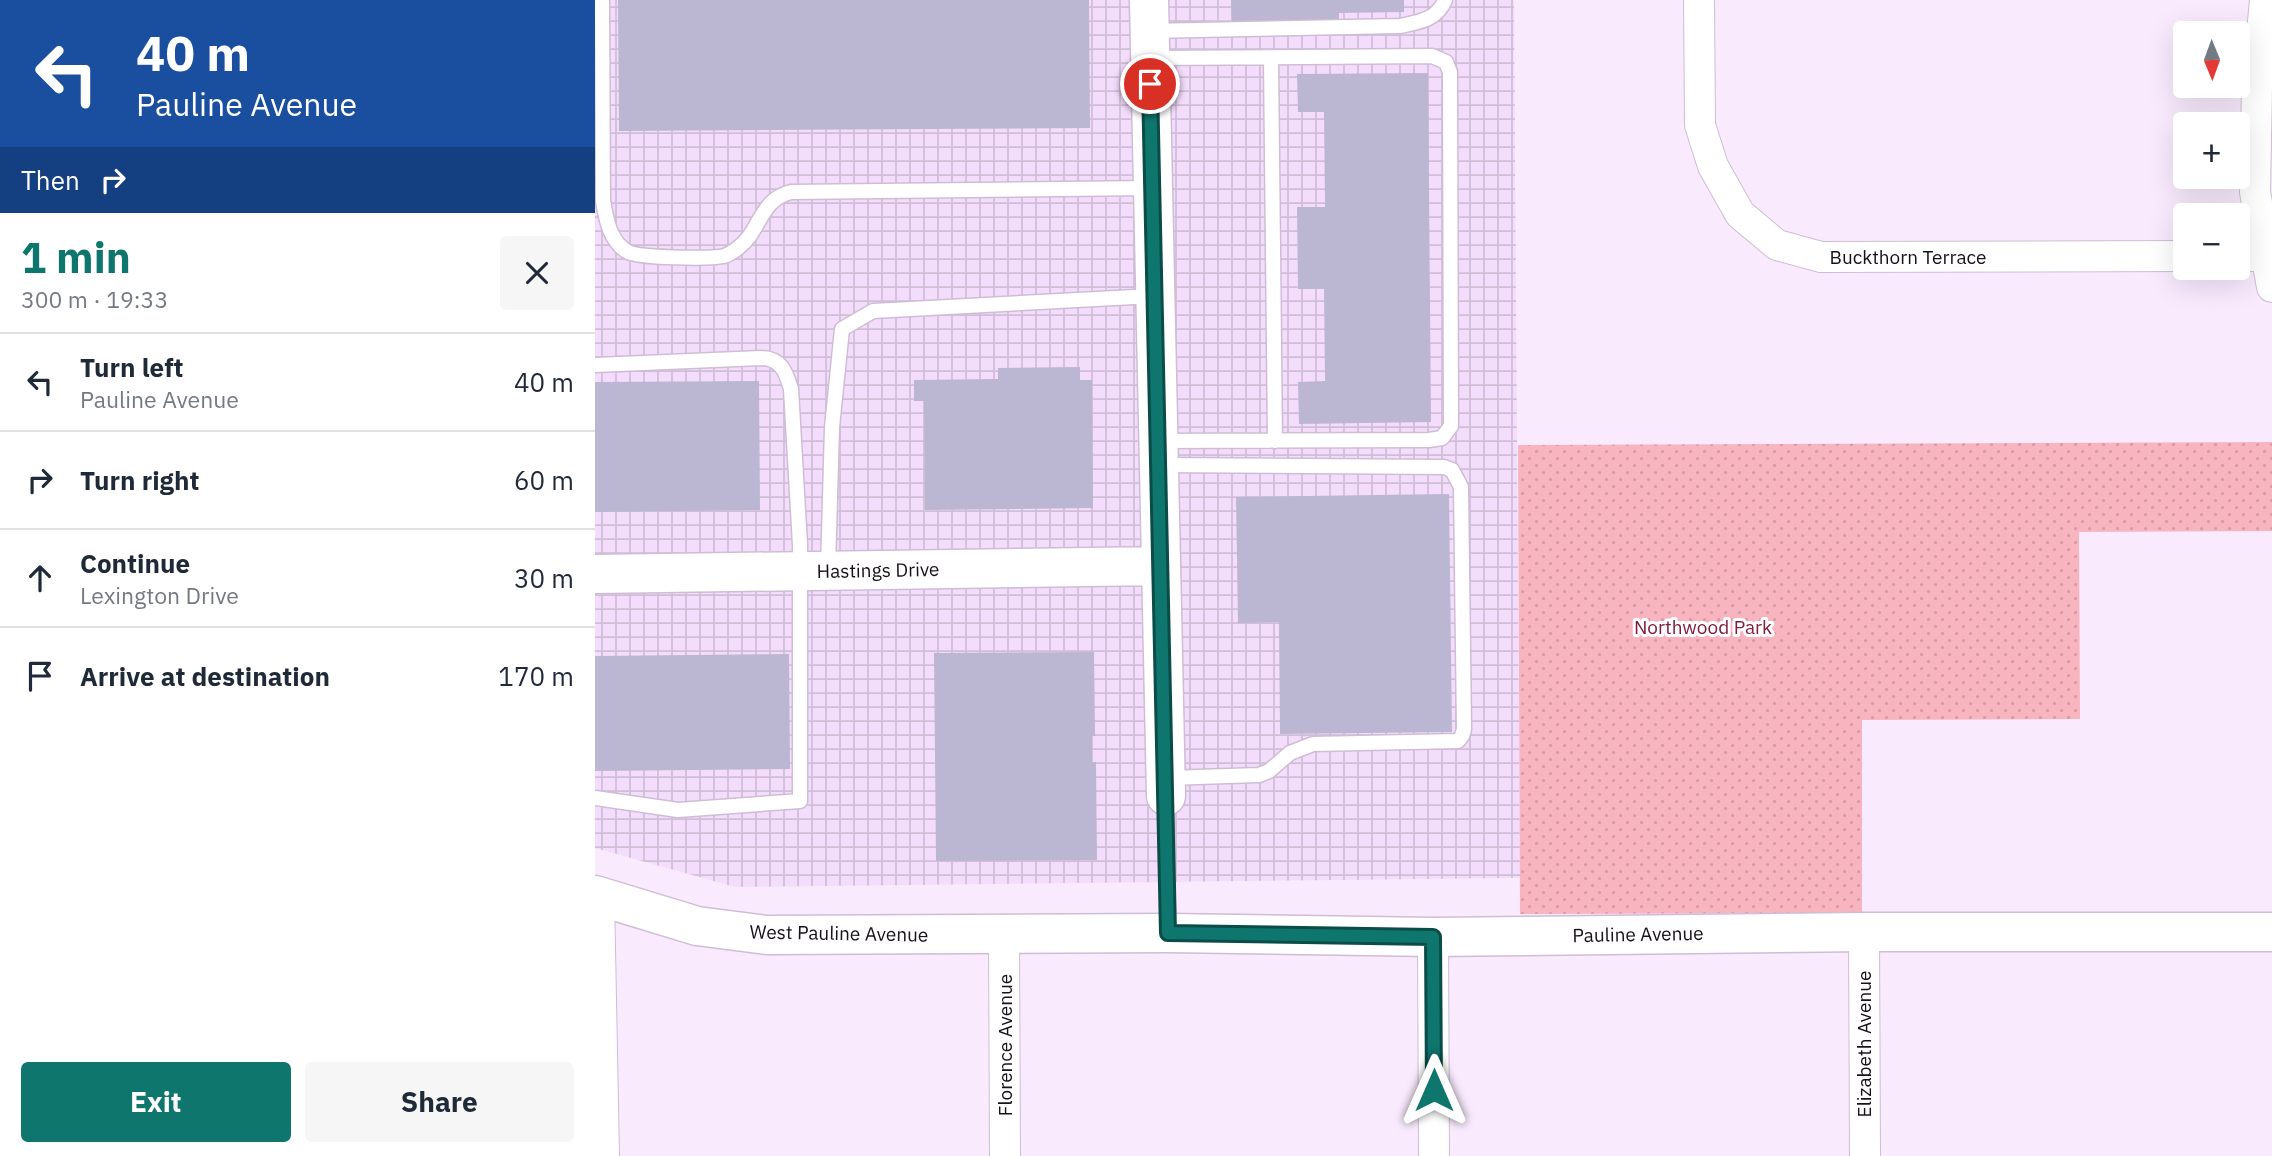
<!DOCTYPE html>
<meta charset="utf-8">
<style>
:root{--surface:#fff;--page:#f6f6f7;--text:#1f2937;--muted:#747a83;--line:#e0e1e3;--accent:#0f766e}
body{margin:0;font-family:"IBM Plex Sans",sans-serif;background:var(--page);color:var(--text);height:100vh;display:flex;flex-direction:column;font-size:26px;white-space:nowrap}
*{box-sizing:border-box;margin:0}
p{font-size:23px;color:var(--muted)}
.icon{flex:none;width:38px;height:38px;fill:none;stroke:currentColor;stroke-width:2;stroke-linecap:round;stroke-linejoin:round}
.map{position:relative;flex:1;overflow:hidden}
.drawer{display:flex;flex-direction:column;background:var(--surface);width:595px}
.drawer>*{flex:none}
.hud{background:#1a4fa0;color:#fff;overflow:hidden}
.needle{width:46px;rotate:179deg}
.buttons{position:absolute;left:1578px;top:21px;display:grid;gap:14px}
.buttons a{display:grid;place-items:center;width:77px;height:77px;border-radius:7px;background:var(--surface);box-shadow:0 7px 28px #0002;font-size:35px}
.pin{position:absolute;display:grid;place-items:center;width:60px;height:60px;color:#fff;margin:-30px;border:4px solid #fff;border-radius:50%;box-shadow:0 2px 7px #0007}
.me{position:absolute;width:77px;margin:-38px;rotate:0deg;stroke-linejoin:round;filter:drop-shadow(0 0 5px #0008)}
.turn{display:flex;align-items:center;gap:24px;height:147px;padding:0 21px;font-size:32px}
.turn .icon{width:91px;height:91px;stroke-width:2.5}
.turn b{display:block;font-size:49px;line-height:60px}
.then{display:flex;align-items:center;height:66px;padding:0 21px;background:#0003;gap:14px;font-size:26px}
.round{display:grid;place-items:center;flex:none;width:74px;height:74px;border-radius:7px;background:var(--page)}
.overview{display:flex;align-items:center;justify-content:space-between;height:119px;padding:0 21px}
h1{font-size:42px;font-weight:700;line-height:52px;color:var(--accent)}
.button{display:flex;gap:14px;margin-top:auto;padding:14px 21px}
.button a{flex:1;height:80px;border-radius:7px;background:var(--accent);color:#fff;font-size:28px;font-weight:700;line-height:80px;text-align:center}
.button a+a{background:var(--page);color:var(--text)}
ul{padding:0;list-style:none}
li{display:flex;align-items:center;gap:21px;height:98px;padding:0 21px;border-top:2px solid var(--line)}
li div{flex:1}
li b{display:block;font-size:26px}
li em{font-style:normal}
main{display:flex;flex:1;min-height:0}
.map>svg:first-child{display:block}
.industrial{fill:url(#industrial-grid)}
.park{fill:url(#park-dots)}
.building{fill:#bbb7d2}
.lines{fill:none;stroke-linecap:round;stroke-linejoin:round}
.lane-casing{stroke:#cfbdd6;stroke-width:17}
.street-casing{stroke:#cfbdd6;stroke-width:32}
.secondary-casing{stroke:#cfbdd6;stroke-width:41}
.lane{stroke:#fff;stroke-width:14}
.street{stroke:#fff;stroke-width:30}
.secondary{stroke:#fff;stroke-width:38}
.route-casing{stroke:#0a4d48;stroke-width:18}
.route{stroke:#0f766e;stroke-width:12}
.labels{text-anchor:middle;stroke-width:6;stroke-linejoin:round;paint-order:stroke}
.street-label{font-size:19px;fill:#171119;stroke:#fff}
.park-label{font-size:19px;fill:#821c3c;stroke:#fff}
</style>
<main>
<section class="drawer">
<div class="hud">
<div class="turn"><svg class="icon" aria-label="left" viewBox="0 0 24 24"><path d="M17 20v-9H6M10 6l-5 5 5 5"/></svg><div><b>40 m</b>Pauline Avenue</div></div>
<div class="then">Then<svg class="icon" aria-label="right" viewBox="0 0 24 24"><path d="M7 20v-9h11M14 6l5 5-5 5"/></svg></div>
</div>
<div class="overview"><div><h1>1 min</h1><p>300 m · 19:33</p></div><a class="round"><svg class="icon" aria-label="close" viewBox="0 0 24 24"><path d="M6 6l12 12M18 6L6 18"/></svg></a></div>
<ul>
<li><svg class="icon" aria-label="left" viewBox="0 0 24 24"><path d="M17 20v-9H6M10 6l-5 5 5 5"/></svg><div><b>Turn left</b><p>Pauline Avenue</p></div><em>40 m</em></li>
<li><svg class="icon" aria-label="right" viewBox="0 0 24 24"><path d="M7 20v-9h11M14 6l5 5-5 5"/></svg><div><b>Turn right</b></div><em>60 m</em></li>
<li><svg class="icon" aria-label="ahead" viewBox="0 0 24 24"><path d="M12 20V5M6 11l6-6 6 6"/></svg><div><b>Continue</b><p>Lexington Drive</p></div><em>30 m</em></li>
<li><svg class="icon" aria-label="arrive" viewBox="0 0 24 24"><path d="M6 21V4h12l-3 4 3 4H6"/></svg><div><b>Arrive at destination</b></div><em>170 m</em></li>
</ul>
<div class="button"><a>Exit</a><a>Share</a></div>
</section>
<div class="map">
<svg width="1677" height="1156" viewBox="0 0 1677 1156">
<defs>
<pattern id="industrial-grid" width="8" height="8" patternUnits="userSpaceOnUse" patternTransform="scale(1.75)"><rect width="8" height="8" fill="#f4ddfc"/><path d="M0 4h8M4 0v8" fill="none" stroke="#d0bdd7"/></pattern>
<pattern id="park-dots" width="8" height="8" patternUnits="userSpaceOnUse" patternTransform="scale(1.75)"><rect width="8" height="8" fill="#f8b5c0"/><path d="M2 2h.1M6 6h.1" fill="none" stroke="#d49ba4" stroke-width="1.8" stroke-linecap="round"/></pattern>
</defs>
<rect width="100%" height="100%" fill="#f9eafe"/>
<path class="industrial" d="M0,0H919L925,878L140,887L0,848Z"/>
<path class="park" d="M1677,442V531L1484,532L1485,719L1267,720V913L925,914L923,445Z"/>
<path class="building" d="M23,0H494L495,128L24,131Z
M636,0H809V12L744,13V22H637Z
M833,73L836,422L704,424L703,382L730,381L729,289H703L702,207H730L729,112H703L702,74Z
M485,367V380H497L498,508L330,510L329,401H319V380L403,379V368Z
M164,381L165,510L0,512V382Z
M854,494L857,732L685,734L684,622L643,623L641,497Z
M499,652L500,736H497V762H501L502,860L341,861L339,653Z
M194,654L195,769L0,771V656Z"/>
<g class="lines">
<g class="lane-casing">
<path id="lane" d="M7,0L8,201C11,219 15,242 33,252C44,258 115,259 129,256C133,255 139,251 143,248C166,231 164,200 196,192L556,188
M554,31L805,26C824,22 842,20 850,0
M555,58L837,56L851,62L855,72L856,426L847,438L834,440L564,441
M676,58L680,441
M0,365L166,358C186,358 191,372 196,389L205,545V801L83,810L0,798
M565,465L849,467L857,470L866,487L869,729L867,736L863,741L718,744L695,753L674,771L664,775L572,778
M233,569L237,427L247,329L278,311L558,296
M571,798L573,931"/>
</g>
<g class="street-casing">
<path id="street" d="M1104,0L1105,125L1118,166L1145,214L1182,245L1226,257L1591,256
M1670,0L1662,86L1660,192L1677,287
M1643,256H1672
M4,896L9,1156
M1269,932L1270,1156
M409,934L410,1156
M838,937L839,1156"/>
</g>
<g class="secondary-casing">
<path id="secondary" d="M554,0L571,796
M0,574L566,566
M0,895L102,926L172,935L573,933L838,937L1269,932H1677"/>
</g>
<use href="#lane" class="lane"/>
<use href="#street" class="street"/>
<use href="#secondary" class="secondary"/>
</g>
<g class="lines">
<g class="route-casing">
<path id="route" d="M555,84L573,933L838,937L839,1090"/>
</g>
<use href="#route" class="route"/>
</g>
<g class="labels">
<g class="street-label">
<text x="1313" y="264">Buckthorn Terrace</text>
<text transform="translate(283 570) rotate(-1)" y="7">Hastings Drive</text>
<text transform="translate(244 933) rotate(1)" y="7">West Pauline Avenue</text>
<text transform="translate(1043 934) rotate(-1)" y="7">Pauline Avenue</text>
<text transform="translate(1269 1044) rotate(-90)" y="7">Elizabeth Avenue</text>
<text transform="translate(410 1045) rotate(-90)" y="7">Florence Avenue</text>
</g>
<g class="park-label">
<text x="1108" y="634">Northwood Park</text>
</g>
</g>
</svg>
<div class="buttons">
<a><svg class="needle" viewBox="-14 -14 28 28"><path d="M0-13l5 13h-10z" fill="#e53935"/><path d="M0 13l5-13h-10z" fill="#747a83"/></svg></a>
<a>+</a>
<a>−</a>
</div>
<div class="pin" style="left:555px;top:84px;background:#d93025"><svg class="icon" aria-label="arrive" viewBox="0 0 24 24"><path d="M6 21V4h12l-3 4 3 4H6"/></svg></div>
<svg class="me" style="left:839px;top:1090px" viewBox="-20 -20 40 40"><path d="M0-17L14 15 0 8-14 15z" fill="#0f766e" stroke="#fff" stroke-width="4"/></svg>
</div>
</main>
